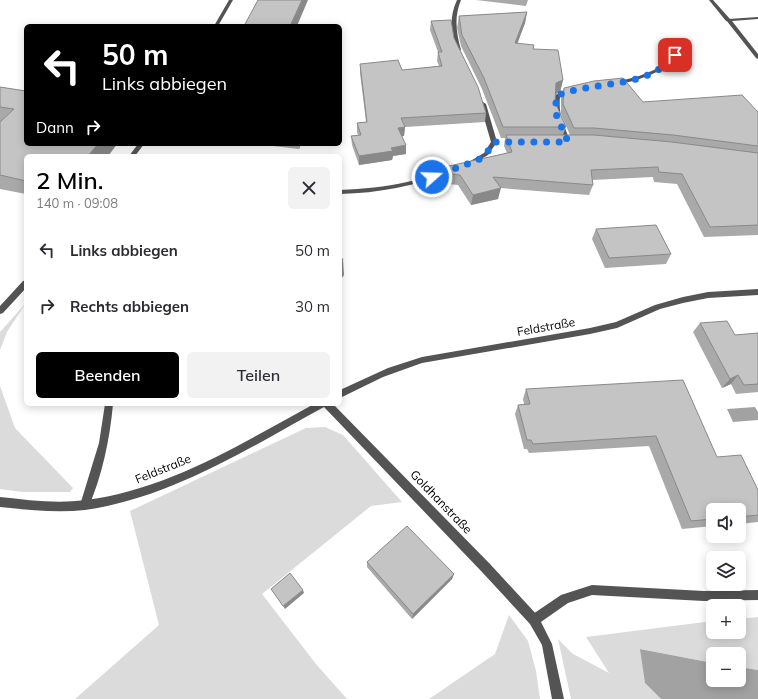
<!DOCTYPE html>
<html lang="de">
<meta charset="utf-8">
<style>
:root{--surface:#fff;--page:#f2f2f3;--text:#2b2b33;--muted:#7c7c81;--accent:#000}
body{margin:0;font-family:Mulish,sans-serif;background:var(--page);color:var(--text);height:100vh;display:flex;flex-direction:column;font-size:15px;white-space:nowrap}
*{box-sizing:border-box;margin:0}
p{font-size:13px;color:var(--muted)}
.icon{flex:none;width:22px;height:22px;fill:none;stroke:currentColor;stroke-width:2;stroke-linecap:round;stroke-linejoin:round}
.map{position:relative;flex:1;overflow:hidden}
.side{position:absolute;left:24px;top:154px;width:318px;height:252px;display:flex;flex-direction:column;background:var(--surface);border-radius:6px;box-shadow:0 2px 10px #0003}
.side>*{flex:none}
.hud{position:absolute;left:24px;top:24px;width:318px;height:122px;border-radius:6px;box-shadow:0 2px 10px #0003;background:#000;color:#fff;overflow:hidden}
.tools{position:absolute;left:706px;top:503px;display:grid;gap:8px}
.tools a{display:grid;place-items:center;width:40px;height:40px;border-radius:6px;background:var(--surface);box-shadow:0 2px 10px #0003;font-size:20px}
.pin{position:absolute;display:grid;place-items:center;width:34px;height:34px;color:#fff;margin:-17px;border-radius:8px;box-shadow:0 2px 6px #0006}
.me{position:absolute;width:44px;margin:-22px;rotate:70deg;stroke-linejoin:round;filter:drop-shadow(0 0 3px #0008)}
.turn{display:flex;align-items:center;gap:14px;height:84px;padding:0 12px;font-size:18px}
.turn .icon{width:52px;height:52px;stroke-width:2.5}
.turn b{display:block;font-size:28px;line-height:34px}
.then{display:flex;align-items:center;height:38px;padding:0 12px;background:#0003;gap:8px;font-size:15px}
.round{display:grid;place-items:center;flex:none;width:42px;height:42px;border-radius:6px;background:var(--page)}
.summary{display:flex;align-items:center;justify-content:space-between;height:68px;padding:0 12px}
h1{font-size:24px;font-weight:600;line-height:30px;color:var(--accent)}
.primary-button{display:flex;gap:8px;margin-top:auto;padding:8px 12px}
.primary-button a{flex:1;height:46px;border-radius:6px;background:var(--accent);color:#fff;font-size:16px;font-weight:600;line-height:46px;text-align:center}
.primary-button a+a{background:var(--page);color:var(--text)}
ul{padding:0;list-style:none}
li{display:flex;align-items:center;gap:12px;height:56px;padding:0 12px}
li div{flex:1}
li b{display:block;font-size:15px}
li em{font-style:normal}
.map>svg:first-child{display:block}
.green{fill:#dbdbdb}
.water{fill:#a2a2a2}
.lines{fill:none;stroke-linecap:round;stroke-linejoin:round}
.service{fill:#545454;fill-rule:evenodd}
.minor{fill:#545454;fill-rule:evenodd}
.tertiary{fill:#545454;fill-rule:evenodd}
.wall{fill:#a9a9a9}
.shaded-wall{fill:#898989}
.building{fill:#c4c4c4;stroke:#898989}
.route{stroke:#1a73e8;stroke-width:7;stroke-dasharray:0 12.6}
.labels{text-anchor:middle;stroke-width:4;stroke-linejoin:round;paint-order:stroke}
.street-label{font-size:12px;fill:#000;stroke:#fff}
</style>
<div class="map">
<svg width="758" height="699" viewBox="0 0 758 699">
<rect width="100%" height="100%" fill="#fff"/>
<path class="green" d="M26,303L7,332L0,350V332Z
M0,386L15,428L73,488L70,492H22L0,489Z
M325,427L343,435L402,502L371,506L262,594L316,664L347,699H75L159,625L130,511L306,428Z
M509,615L528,641L536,671L540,699H429L495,654Z
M758,617V670L739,667V654H713V663L641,649L645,683L661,699H571L558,639L573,654L609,673L586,637L713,621V632H739V619Z"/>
<path class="water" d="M755,407L758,412V420L733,422L727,409Z
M640,649L713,663V680H739V667L758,670V699H661L645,683Z"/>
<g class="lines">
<path class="service" d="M709,0H713L730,19V21H726Z
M675,53L678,55C662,74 639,80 616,85L613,83L639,76L654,70Z
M571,89L576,90L560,97C558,113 564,127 571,142L568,144C558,139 551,105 555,95Z
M105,404H113C110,438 102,477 88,508L85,510L82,508L80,505L99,443Z
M592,585L704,591L758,590V600L704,601L592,595L568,603L538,624L534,625L530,624L529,620L530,616L561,595Z"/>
<path class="minor" d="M457,0H461C454,17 456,32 461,50L458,52L455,50C451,32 449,17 457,0Z
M758,17V19L732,21L758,54V59L756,58L726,20L728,19Z
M483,102L486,104L497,142L488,155L469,166L467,165V163L484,153L491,142L480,104Z
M449,170L451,171V173C414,186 379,193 340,194V190C363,189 385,187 407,182C422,179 435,174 449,170Z
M758,289V295L708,298L683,303L660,309L617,328L590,334L422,363L383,377L340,398V390L388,368L422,357L590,328L616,322L655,305L683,297L708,292Z
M314,404H333L490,564L538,616L552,644L564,699H552L542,645L530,624L482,572L324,407C249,448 171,498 85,510C57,513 28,510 0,507V497C28,500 57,504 85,500C168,490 242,443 314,404Z"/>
<path class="tertiary" d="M229,0H233L218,26H214Z
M138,144H144L135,156H129Z
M26,280V288L3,313L0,314V306L23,281Z"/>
</g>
<path class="wall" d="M476,0H528L526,6Z
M527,12L525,23L517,44L533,49L563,80L560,92L555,94V102L566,127L563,135H570L561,114V98L564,88L643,102L758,112V235L704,237L677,184L654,182L653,177L592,180L593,185L589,195L500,188L498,199L471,205L458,185L439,183V178L440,168L507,153L504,146L505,138H501L482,89L461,46L457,28L459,16Z
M431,21L454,38L486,113L485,122L405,127L404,136H402L406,154L393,156L392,160L359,165L352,145L351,136L358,135L357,132V123L366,122L360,73V64L402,70L439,66L437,61L438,52L430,30Z
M0,87L26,91V144H117L108,156H26V194L0,189V122L1,121H0Z
M256,144H301L299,149Z
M596,229L671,254L666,264L605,268L592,239Z
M700,323L735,335L758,333V392L736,394L731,384L722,388L693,332Z
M526,389L717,457L758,490V522L739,524V510H713V526L682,529L649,446L529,453L527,449H524L515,414L518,405L524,404L523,399Z
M367,562L454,574L452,579L412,619L367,567Z"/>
<path class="shaded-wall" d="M302,0H308L297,26H290Z
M527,12L525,23L513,55L515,43Z
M563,80L560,92L554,95L556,83Z
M405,127L404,136L398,137V128Z
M98,144H117L108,156H88Z
M299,144H301L299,149Z
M406,145V154L393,156L392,160L359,165V156L391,148Z
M501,188L498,199L471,205L473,195Z
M343,259L344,275L340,281V263Z
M738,375L731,384L722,388L730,379Z
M454,574L452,579L412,619L413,614Z
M303,590L304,593L285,609L283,606Z"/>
<path class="building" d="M258,0H302L290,26H244Z
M527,12L515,43L534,45L533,49L558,50L563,80L556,83L555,102L566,127H503L484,78L462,35L459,16Z
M451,20L454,38L478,87L486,113L401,118L405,127L398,128L406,145L391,148L393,151L359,156L351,136L361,135L357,123L367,122L360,64L398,60L402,70L442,66L438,52H442L431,21Z
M623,78L643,102L742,95L758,112V146L673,135L594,128H574L563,104L564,88L594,81Z
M0,87L26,91V144H98L88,156H26V181L0,175V122L14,109L0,107Z
M506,135H594L672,142L758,153V225L710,227L682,174L659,172L658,167L591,170L593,185L493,177L501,188L473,195L460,175L440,173V168L512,152Z
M656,225L671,254L609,258L596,229Z
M340,258L343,259L340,263Z
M727,321L735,335L758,333V384L744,385L738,375L730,379L700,323Z
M683,380L717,457L741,455L758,490V515L739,517V510H713V519L691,521L656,436L533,444L531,440H527L518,405L530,404L526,389Z
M407,526L454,574L413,614L367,562Z
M290,573L303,590L283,606L271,589Z"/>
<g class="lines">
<path class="route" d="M432,177L478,160L486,154L494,142H568L556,114V96C594,80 648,90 675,55"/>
</g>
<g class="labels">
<g class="street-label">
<text transform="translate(546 327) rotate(-10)" y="4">Feldstraße</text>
<text transform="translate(163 469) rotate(-22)" y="4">Feldstraße</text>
<text transform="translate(441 502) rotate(46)" y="4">Goldhanstraße</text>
</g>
</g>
</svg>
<div class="tools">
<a><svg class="icon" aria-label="sound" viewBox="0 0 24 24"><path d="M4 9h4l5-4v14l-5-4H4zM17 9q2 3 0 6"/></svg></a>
<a><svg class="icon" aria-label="layers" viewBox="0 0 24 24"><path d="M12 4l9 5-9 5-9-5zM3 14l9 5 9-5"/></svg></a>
<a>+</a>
<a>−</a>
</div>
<div class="pin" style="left:675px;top:55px;background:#d93025"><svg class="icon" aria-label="arrive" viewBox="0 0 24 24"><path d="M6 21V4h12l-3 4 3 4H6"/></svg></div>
<svg class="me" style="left:432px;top:177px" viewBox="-20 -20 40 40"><circle r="17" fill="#1a73e8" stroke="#fff" stroke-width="3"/><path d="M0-11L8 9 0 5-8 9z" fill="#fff"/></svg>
<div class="hud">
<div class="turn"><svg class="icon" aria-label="left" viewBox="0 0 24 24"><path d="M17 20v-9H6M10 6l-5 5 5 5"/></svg><div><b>50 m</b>Links abbiegen</div></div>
<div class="then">Dann<svg class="icon" aria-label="right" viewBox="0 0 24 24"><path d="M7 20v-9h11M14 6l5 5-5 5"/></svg></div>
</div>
<section class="side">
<div class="summary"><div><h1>2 Min.</h1><p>140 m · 09:08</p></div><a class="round"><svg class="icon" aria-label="close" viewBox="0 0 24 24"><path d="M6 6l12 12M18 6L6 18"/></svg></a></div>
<ul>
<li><svg class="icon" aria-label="left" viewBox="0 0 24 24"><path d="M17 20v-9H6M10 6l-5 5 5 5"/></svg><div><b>Links abbiegen</b></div><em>50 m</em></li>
<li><svg class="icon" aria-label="right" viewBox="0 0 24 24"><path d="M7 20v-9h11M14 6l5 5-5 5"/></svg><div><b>Rechts abbiegen</b></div><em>30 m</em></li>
</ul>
<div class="primary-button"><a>Beenden</a><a>Teilen</a></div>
</section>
</div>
